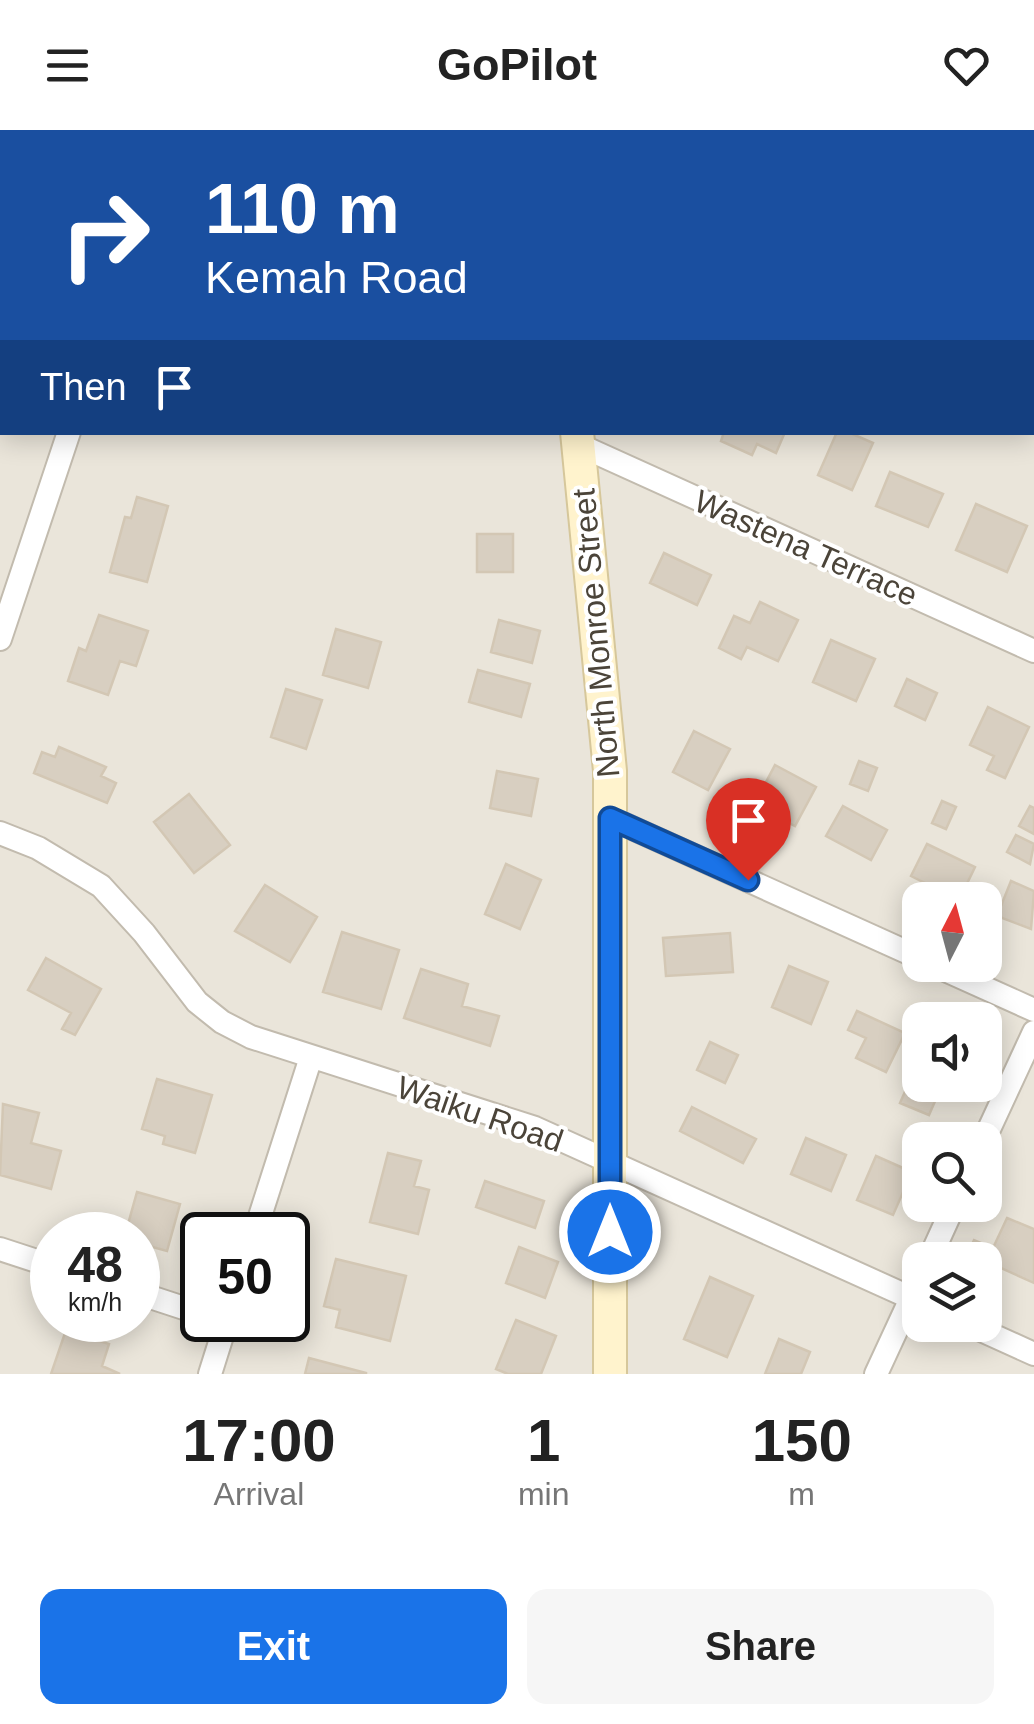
<!DOCTYPE html>
<style>
:root{--surface:#fff;--page:#f6f6f6;--text:#222;--muted:#767676;--accent:#1a73e8}
body{margin:0;font-family:Arial,sans-serif;background:var(--page);color:var(--text);height:100vh;display:flex;flex-direction:column;font-size:38px;white-space:nowrap}
*{box-sizing:border-box;margin:0}
p{font-size:32px;color:var(--muted)}
.icon{flex:none;width:55px;height:55px;fill:none;stroke:currentColor;stroke-width:2;stroke-linecap:round;stroke-linejoin:round}
.map{position:relative;height:1244px;overflow:hidden}
.details{display:flex;flex-direction:column;background:var(--surface);flex:1}
.details>*{flex:none}
.guide{position:absolute;left:0px;top:0px;width:1035px;height:305px;box-shadow:0 5px 25px #0003;background:#1a4fa0;color:#fff;overflow:hidden}
.needle{width:65px;rotate:6deg}
.fabs{position:absolute;left:902px;top:752px;display:grid;gap:20px}
.fabs a{display:grid;place-items:center;width:100px;height:100px;border-radius:20px;background:var(--surface);box-shadow:0 5px 25px #0003;font-size:50px}
.speed{position:absolute;left:30px;top:1082px;display:flex;gap:20px;font-size:50px;font-weight:700;text-align:center}
.speed>*{display:grid;place-content:center;width:130px;height:130px;border-radius:50%;background:var(--surface);box-shadow:0 5px 25px #0003;line-height:1}
.speed small{font-size:25px;font-weight:400}
.speed .limit{border:5px solid #111;border-radius:15px;background:#fff;color:#111}
.pin{position:absolute;display:grid;place-items:center;width:85px;height:85px;color:#fff;margin:-102px -42px;border-radius:50% 50% 50% 0;rotate:-45deg;box-shadow:0 0 10px #0007}
.pin .icon{rotate:45deg}
.me{position:absolute;width:110px;margin:-55px;rotate:0deg;stroke-linejoin:round;filter:drop-shadow(0 0 8px #0008)}
.turn{display:flex;align-items:center;gap:35px;height:210px;padding:0 40px;font-size:45px}
.turn .icon{width:130px;height:130px;stroke-width:2.5}
.turn b{display:block;font-size:70px;line-height:85px}
.then{display:flex;align-items:center;height:95px;padding:0 40px;background:#0003;gap:20px;font-size:38px}
.eta{display:flex;justify-content:space-evenly;align-items:center;height:170px;text-align:center}
.eta b{font-size:60px;font-weight:700;line-height:70px}
.cta{display:flex;gap:20px;margin-top:auto;padding:20px 40px}
.cta a{flex:1;height:115px;border-radius:20px;background:var(--accent);color:#fff;font-size:40px;font-weight:700;line-height:115px;text-align:center}
.cta a+a{background:var(--page);color:var(--text)}
header{display:flex;justify-content:space-between;align-items:center;height:130px;padding:0 40px;background:var(--surface);font-size:45px;font-weight:700}
.map>svg:first-child{display:block}
.residential{fill:#eae5da;fill-rule:evenodd}
.building{fill:#d8cfc1;stroke:#d3c7b4;stroke-width:2.5}
.lines{fill:none;stroke-linecap:round;stroke-linejoin:round}
.minor-casing{stroke:#c2bbae;stroke-width:26}
.tertiary-casing{stroke:#c2bbae;stroke-width:34}
.secondary-casing{stroke:#d6c79b;stroke-width:36}
.minor{stroke:#fff;stroke-width:22}
.tertiary{stroke:#fff;stroke-width:30}
.secondary{stroke:#fff3cd;stroke-width:32}
.route-casing{stroke:#114b97;stroke-width:25}
.route{stroke:#1a73e8;stroke-width:18}
.labels{text-anchor:middle;stroke-width:8;stroke-linejoin:round;paint-order:stroke}
.street-label{font-size:32px;fill:#4b4439;stroke:#fff}
</style>
<header><svg class="icon" aria-label="menu" viewBox="0 0 24 24"><path d="M4 6h16M4 12h16M4 18h16"/></svg>GoPilot<svg class="icon" aria-label="heart" viewBox="0 0 24 24"><path d="M12 20l-8-8c-3-5 5-10 8-4 3-6 11-1 8 4z"/></svg></header>
<div class="map">
<svg width="1034" height="1244" viewBox="0 0 1034 1244">
<rect width="100%" height="100%" fill="#f6f3ec"/>
<path class="residential" d="M0,0H1034V1244H0ZM2,2H1032V302H2ZM920,770H985V835H920ZM920,890H985V955H920ZM920,1010H985V1075H920ZM52,1105H138V1190H52ZM202,1105H288V1190H202ZM920,1130H985V1195H920Z"/>
<path class="building" d="M724,302H785L776,323L757,314L752,325L721,311Z
M837,302H848L873,313L852,360L818,345Z
M890,342L943,364L928,397L876,376Z
M137,367L168,376L147,452L110,442L125,387L131,388Z
M976,374L1027,396L1007,442L956,420Z
M477,404H513V442H477Z
M664,423L711,445L697,475L650,453Z
M760,472L798,490L778,531L747,517L741,529L719,518L734,486L750,493Z
M99,485L148,501L136,536L120,531L108,565L68,551L79,518L86,521Z
M499,490L540,501L532,533L491,522Z
M336,499L381,512L368,558L323,545Z
M831,510L875,529L856,571L813,552Z
M478,540L530,554L521,587L469,572Z
M907,549L937,563L925,590L895,576Z
M286,559L322,570L306,619L271,607Z
M988,577L1029,597L1005,648L987,640L994,626L970,615Z
M694,601L730,619L708,660L673,642Z
M59,617L106,637L101,646L116,653L107,673L34,643L42,622L55,627Z
M859,631L877,638L868,661L850,654Z
M775,635L816,657L795,696L754,675Z
M497,641L538,649L531,686L490,678Z
M189,664L230,715L194,743L154,692Z
M942,671L956,677L946,699L932,693Z
M843,676L887,700L871,730L826,706Z
M1030,676L1034,678V704L1019,696Z
M1016,705L1034,714L1030,734L1007,722Z
M927,714L975,737L959,770L911,746Z
M506,734L541,750L520,799L485,784Z
M1011,751L1034,761L1031,799L997,786Z
M265,755L317,787L290,832L235,801Z
M342,802L399,820L381,879L323,862Z
M730,803L733,842L666,846L663,808Z
M46,828L101,859L75,905L62,899L71,883L28,860Z
M789,836L828,852L811,894L772,877Z
M421,839L468,854L462,876L499,886L490,916L404,888Z
M857,881L905,903L886,942L856,928L866,908L848,900Z
M710,912L738,925L725,953L697,940Z
M920,927V955H942L929,985L900,973Z
M157,949L212,965L195,1023L163,1014L165,1006L142,999Z
M3,974L39,983L31,1013L61,1021L51,1059L0,1045Z
M692,977L756,1009L743,1033L680,1001Z
M806,1008L846,1025L831,1061L791,1044Z
M388,1023L421,1031L414,1056L429,1060L418,1104L370,1092Z
M876,1026L912,1042L893,1085L857,1070Z
M485,1051L544,1071L535,1098L476,1077Z
M137,1062L180,1074L167,1121L138,1113V1105H125Z
M1007,1088L1034,1099V1153L968,1123L974,1110L993,1118Z
M519,1117L558,1132L545,1168L506,1153Z
M336,1129L406,1146L390,1211L336,1197L340,1180L324,1176Z
M710,1147L753,1166L727,1227L684,1209Z
M516,1190L556,1206L541,1244H508L496,1239Z
M66,1200L109,1214L102,1236L120,1244H51Z
M779,1209L810,1222L801,1244H765Z
M309,1228L366,1243V1244H305Z"/>
<g class="lines">
<g class="minor-casing">
<path id="minor" d="M579,315L1034,521
M0,509L69,302
M610,688L920,828
M0,703L38,718L101,756L144,803L197,872L222,892L251,907L535,998L920,1172
M934,835L1034,880
M984,1010L1034,902
M254,1105L311,927
M0,1119L52,1136
M929,1130L954,1075
M138,1163L202,1184
M970,1195L1034,1224
M210,1244L227,1190
M876,1244L920,1149"/>
</g>
<g class="tertiary-casing">
<path id="tertiary" d="M625,0L632,2
M1032,150H1034"/>
</g>
<g class="secondary-casing">
<path id="secondary" d="M548,0V2
M577,302L610,641V1244"/>
</g>
<use href="#minor" class="minor"/>
<use href="#tertiary" class="tertiary"/>
<use href="#secondary" class="secondary"/>
</g>
<g class="lines">
<g class="route-casing">
<path id="route" d="M610,1102V688L748,750"/>
</g>
<use href="#route" class="route"/>
</g>
<g class="labels">
<g class="street-label">
<text transform="translate(806 418) rotate(24)" y="11">Wastena Terrace</text>
<text transform="translate(596 503) rotate(-95)" y="11">North Monroe Street</text>
<text transform="translate(480 984) rotate(19)" y="11">Waiku Road</text>
</g>
</g>
</svg>
<div class="fabs">
<a><svg class="needle" viewBox="-14 -14 28 28"><path d="M0-13l5 13h-10z" fill="#e53935"/><path d="M0 13l5-13h-10z" fill="#767676"/></svg></a>
<a><svg class="icon" aria-label="sound" viewBox="0 0 24 24"><path d="M4 9h4l5-4v14l-5-4H4zM17 9q2 3 0 6"/></svg></a>
<a><svg class="icon" aria-label="search" viewBox="0 0 24 24"><circle cx="10" cy="10" r="6"/><path d="M15 15l6 6"/></svg></a>
<a><svg class="icon" aria-label="layers" viewBox="0 0 24 24"><path d="M12 4l9 5-9 5-9-5zM3 14l9 5 9-5"/></svg></a>
</div>
<div class="speed"><div>48<small>km/h</small></div><div class="limit">50</div></div>
<div class="pin" style="left:748px;top:750px;background:#d93025"><svg class="icon" aria-label="arrive" viewBox="0 0 24 24"><path d="M6 21V4h12l-3 4 3 4H6"/></svg></div>
<svg class="me" style="left:610px;top:1102px" viewBox="-20 -20 40 40"><circle r="17" fill="#1a73e8" stroke="#fff" stroke-width="3"/><path d="M0-11L8 9 0 5-8 9z" fill="#fff"/></svg>
<div class="guide">
<div class="turn"><svg class="icon" aria-label="right" viewBox="0 0 24 24"><path d="M7 20v-9h11M14 6l5 5-5 5"/></svg><div><b>110 m</b>Kemah Road</div></div>
<div class="then">Then<svg class="icon" aria-label="arrive" viewBox="0 0 24 24"><path d="M6 21V4h12l-3 4 3 4H6"/></svg></div>
</div>
</div>
<section class="details">
<div class="eta">
<div><b>17:00</b><p>Arrival</p></div>
<div><b>1</b><p>min</p></div>
<div><b>150</b><p>m</p></div>
</div>
<div class="cta"><a>Exit</a><a>Share</a></div>
</section>
